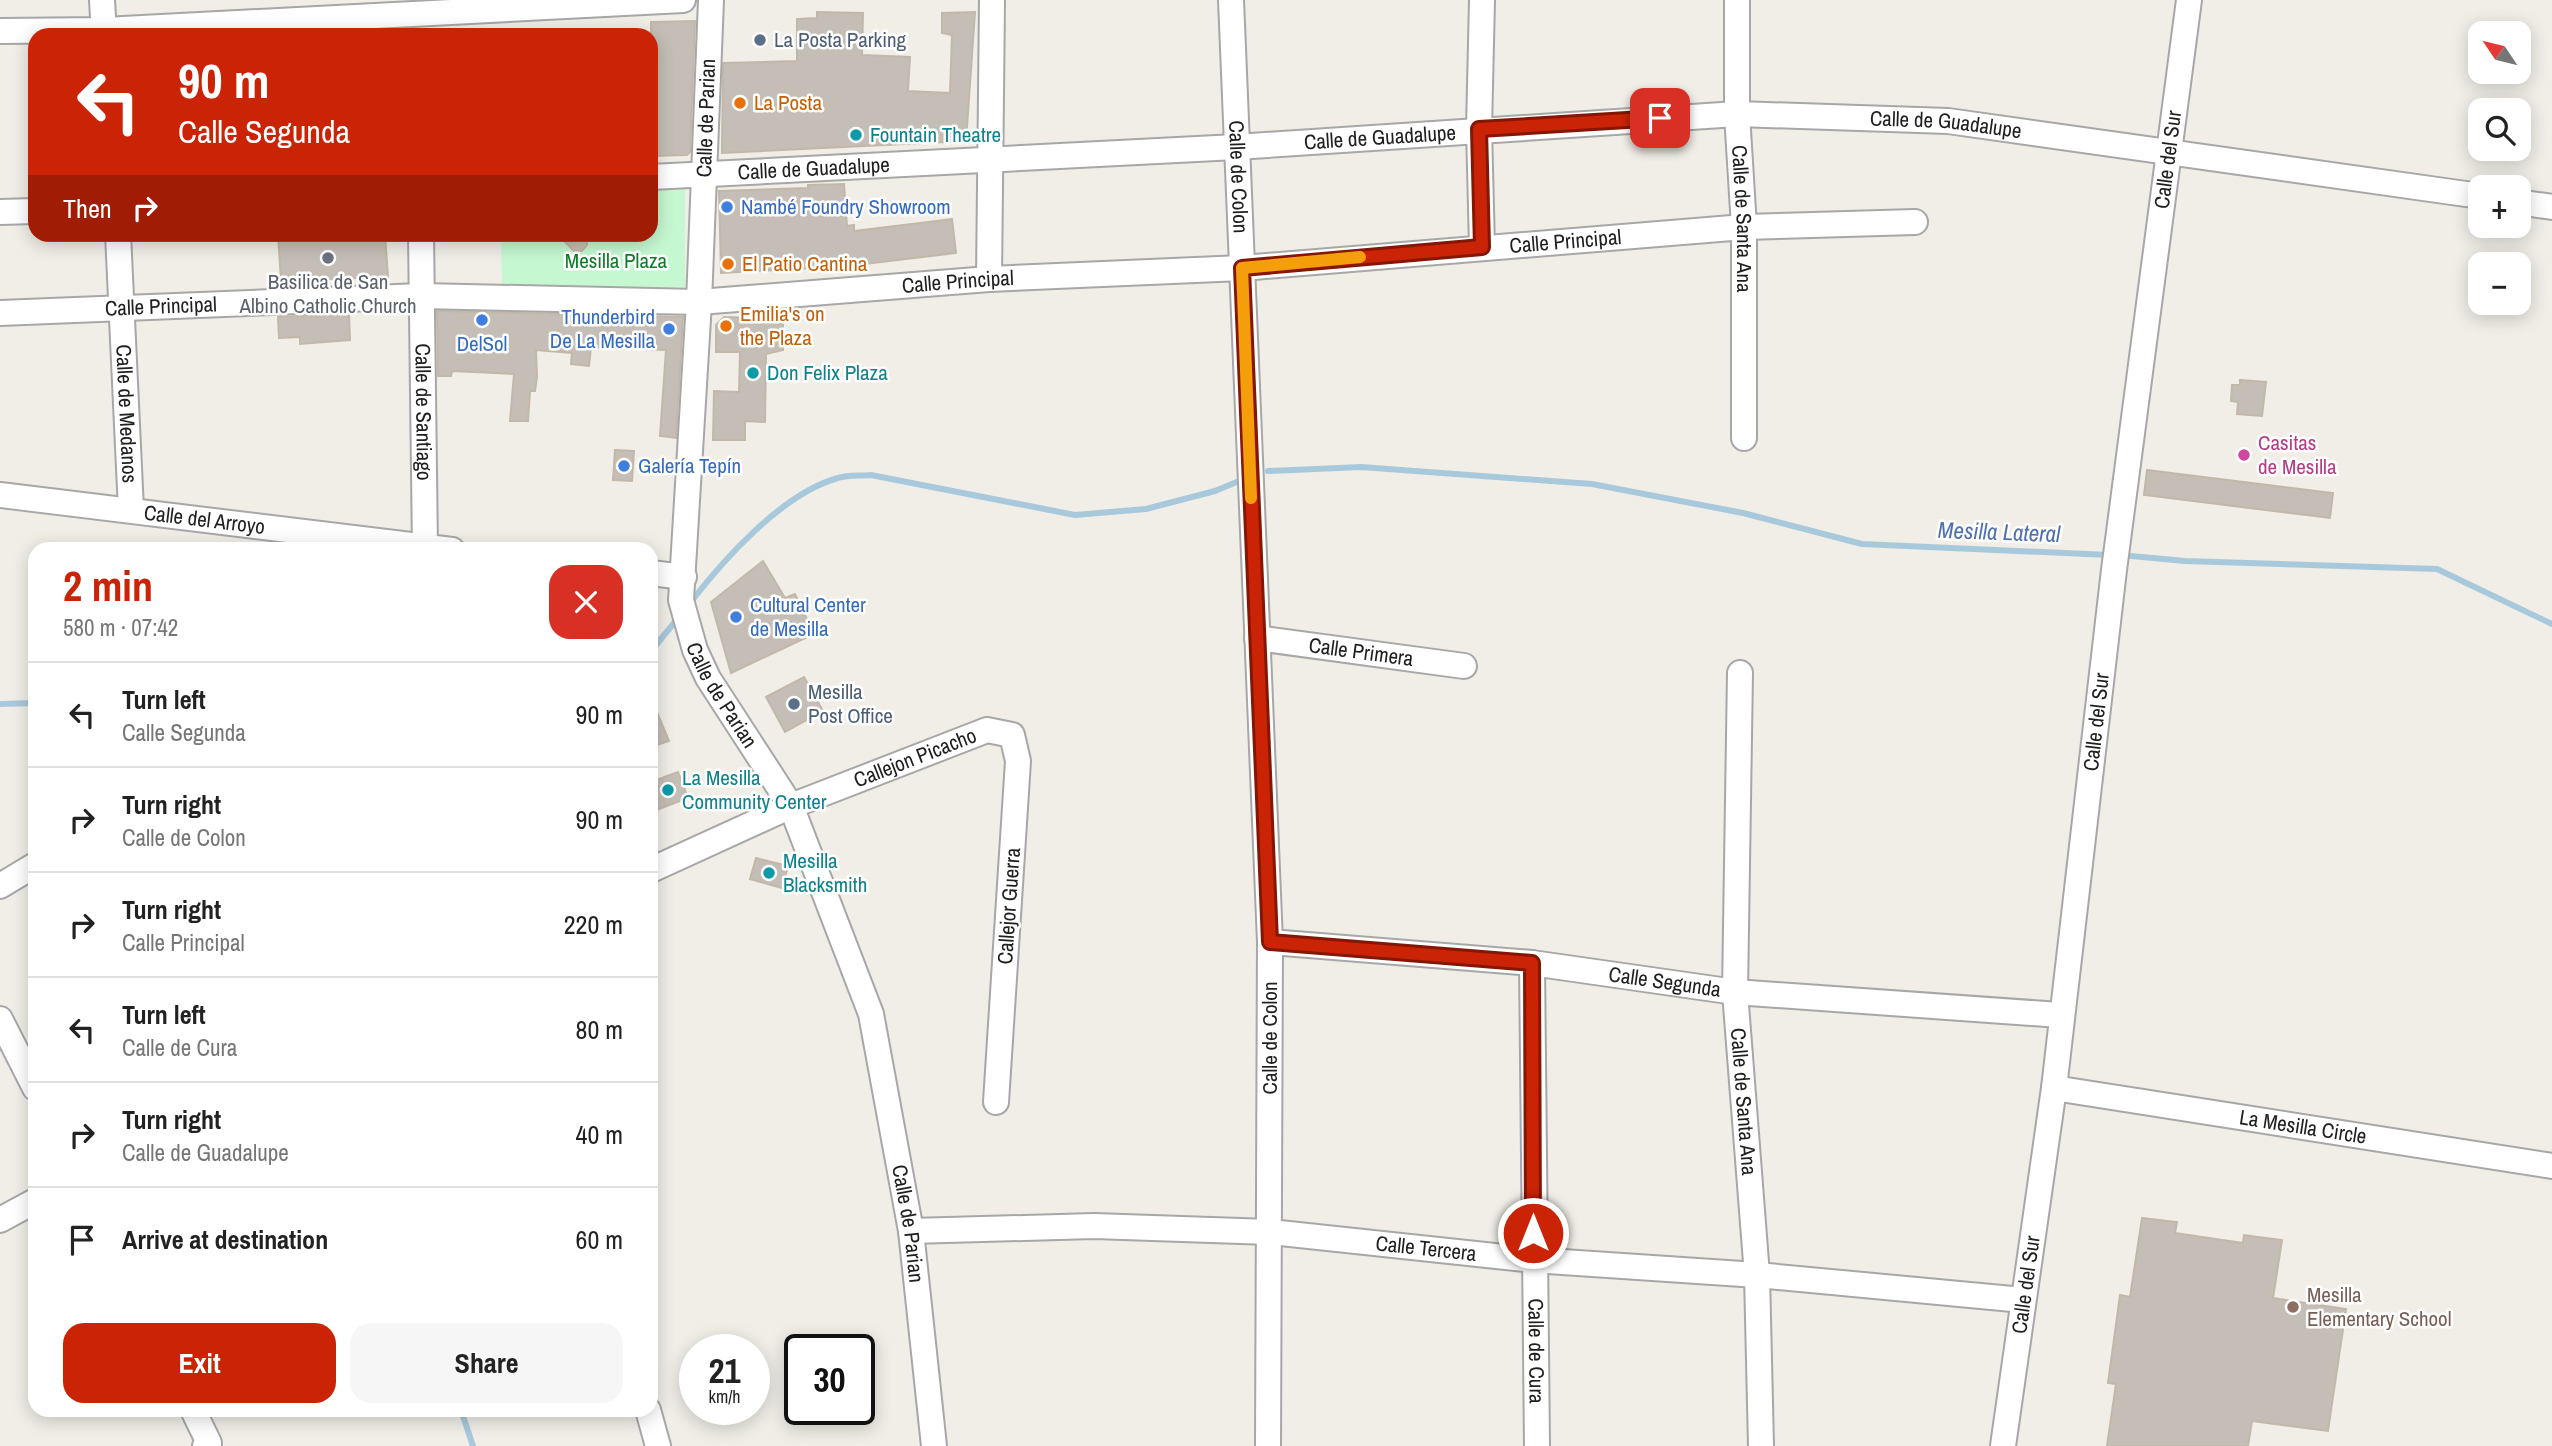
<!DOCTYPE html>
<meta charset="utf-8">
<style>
:root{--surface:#fff;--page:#f6f6f6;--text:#222;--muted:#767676;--line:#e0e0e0;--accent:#ca2305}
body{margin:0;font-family:"Archivo Narrow",sans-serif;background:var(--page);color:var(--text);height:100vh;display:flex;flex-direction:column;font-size:26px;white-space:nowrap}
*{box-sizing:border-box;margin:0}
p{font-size:23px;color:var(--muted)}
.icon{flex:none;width:38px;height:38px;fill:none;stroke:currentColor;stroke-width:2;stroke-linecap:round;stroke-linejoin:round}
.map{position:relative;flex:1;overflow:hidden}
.side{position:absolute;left:28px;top:542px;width:630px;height:875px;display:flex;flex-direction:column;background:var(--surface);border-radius:21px;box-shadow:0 4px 18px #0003}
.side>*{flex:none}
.hud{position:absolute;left:28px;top:28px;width:630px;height:214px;border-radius:21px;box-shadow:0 4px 18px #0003;background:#ca2305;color:#fff;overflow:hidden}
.needle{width:46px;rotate:305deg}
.controls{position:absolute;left:2468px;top:21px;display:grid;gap:14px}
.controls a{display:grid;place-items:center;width:63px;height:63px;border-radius:14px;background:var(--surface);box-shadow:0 4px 18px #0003;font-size:35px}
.speed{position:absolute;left:679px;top:1334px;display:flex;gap:14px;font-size:35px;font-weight:700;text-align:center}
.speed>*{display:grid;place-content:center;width:91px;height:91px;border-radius:50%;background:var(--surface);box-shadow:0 4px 18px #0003;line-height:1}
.speed small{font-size:18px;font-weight:400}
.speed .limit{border:4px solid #111;border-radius:10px;background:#fff;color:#111}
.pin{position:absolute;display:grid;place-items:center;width:60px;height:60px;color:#fff;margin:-30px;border-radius:14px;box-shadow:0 4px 10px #0006}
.me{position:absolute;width:77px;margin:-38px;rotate:0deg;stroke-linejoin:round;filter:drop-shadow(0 0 5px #0008)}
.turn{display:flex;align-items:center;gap:24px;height:147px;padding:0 35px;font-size:32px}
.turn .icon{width:91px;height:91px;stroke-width:2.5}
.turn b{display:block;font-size:49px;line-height:60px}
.then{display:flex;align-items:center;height:66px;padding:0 35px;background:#0003;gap:14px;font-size:26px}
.round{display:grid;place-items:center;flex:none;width:74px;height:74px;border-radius:21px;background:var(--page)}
.overview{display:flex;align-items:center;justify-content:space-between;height:119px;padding:0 35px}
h1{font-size:42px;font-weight:800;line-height:52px;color:var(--accent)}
.cta{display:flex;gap:14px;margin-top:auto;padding:14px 35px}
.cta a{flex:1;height:80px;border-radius:21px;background:var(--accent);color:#fff;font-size:28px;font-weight:800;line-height:80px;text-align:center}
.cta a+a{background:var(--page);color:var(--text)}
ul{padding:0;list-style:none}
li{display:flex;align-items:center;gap:21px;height:105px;padding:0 35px;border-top:2px solid var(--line)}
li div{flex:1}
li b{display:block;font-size:26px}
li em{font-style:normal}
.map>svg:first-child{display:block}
.park{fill:#c5f8d1}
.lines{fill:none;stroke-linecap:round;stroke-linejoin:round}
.stream{stroke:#a8c9dc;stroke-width:6}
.building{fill:#c5beb6;stroke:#c2b8a9;stroke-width:2}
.minor-casing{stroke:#a7a7a7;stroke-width:28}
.minor{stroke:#fff;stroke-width:24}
.route-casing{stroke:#831703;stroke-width:18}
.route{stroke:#ca2305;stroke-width:12}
.slow{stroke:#f59e0b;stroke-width:12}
.service-dot{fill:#5c6f8a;stroke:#fff;stroke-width:2.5}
.food-dot{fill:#e8710a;stroke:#fff;stroke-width:2.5}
.culture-dot{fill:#0f9aa8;stroke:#fff;stroke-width:2.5}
.shop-dot{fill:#3f7fe0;stroke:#fff;stroke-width:2.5}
.worship-dot{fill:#6b7280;stroke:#fff;stroke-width:2.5}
.hotel-dot{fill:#d1479c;stroke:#fff;stroke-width:2.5}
.education-dot{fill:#8d6e63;stroke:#fff;stroke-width:2.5}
.labels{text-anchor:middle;stroke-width:5;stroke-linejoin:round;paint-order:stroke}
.service-label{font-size:21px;fill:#4e5e75;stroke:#fff;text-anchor:start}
.food-label{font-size:21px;fill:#c56008;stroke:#fff;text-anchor:start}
.street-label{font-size:21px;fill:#202020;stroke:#fff}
.culture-label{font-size:21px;fill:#0d838f;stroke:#fff;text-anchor:start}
.shop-label{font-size:21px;fill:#366cbe;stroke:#fff;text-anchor:start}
.park-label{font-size:21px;fill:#0f7d28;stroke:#fff}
.worship-label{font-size:21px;fill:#5b616d;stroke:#fff}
.hotel-label{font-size:21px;fill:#b23c85;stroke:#fff;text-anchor:start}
.education-label{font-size:21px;fill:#785e54;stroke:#fff;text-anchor:start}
.water-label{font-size:23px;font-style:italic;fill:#4e70ae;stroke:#fff}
</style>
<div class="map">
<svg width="2552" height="1446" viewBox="0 0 2552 1446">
<rect width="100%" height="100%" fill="#f0eee7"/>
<path class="park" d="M685,188V287L502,286L501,235L651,234V189Z"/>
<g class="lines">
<path class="stream" d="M1268,471L1361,467L1592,484L1743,513L1862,544L2109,555
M2120,555L2185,561L2437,569L2552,624
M690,603C724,559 783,493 838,478C848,475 860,476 871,475L1075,515L1146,509L1215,491L1244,479
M651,651L679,617
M0,704L35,703
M461,1410L473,1446"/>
</g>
<path class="building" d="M817,12L863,13L862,55L910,57L908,91L950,93L952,35L942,33V13L975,12L966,141L722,153L723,63L797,61V19L817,18Z
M695,21L690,152L687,155L651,156V22Z
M844,184L847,226L854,225V231L952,219L956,253L848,266L721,273L719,191L808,188V185Z
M278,234H385L388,277L281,281Z
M557,234H587V245L582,251H574Z
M437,311L683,317L676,438L660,436L666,350L591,347L589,366L571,364L572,353L536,350L537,377L535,391H530L528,421H510L514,374L452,371L451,376H438Z
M349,314L350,340L300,344V337L279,338L278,317Z
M724,317L783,319V350L766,354L765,422L745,421V440H713L714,391L739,392L740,352H716V325Z
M2240,380L2266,382L2262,416L2237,414L2238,402L2231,401L2232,385H2240Z
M615,450L634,451L632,481L613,480Z
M2147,470L2333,493L2330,518L2144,495Z
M763,561L785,598L795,594L814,634L731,673L711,602Z
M804,677L823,711L785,732L766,697Z
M651,698L669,741L651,747Z
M678,772L688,798L651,812V782Z
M756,858L788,866L782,888L750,879Z
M2142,1218L2177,1222L2175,1233L2243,1243L2244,1235L2282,1240L2273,1298L2346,1309L2328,1431L2252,1421L2248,1446H2107L2116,1384L2108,1383L2120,1295L2130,1297Z"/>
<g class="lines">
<g class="minor-casing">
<g id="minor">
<path d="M102,0L104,35"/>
<path id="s1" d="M711,0L699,302L681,600L695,650L708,678L791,806L871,1014L911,1231L934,1446"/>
<path id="s2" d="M1231,0L1270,942L1268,1446"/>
<path d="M1482,0L1479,129L1482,247"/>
<path id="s3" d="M1737,0V114L1744,227V438"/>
<path d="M0,31L104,30L683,0"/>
<path id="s4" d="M651,177L1236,147L1737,114L1948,121L2480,196"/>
<path d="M2518,202L2552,207"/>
<path d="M0,212L35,211"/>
<path id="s5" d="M118,234L131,510"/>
<path id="s6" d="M421,234L425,550"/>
<path d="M989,279L992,0"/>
<path id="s7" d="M0,313L421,296L699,302L989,279L1242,268L1744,227L1915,222"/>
<path id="s8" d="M0,495L452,550"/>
<path d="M651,573L684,577"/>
<path id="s9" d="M1257,638L1464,666"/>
<path id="s10" d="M1740,673L1735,992L1757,1275L1761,1446"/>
<path id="s11" d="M651,870L791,806L987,730L1012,735L1018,761L996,1102"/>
<path d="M0,886L35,865"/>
<path id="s12" d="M1270,942L1532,963L1735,992L2060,1015"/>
<path id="s13" d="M1532,963L1537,1446"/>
<path d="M0,1019L35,1088"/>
<path id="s14" d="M2054,1088L2552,1166"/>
<path d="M0,1220L35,1201"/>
<path id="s15" d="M911,1231L1094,1226L1270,1232L1533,1260L1757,1275L2023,1300"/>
<path d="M193,1410L209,1443L205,1446"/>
<path d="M648,1410L658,1446"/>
<path id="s16" d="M2003,1446L2054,1088L2114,570L2189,0"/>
</g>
</g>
<use href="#minor" class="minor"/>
</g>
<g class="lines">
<g class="route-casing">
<path id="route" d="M1533,1233L1532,963L1270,942L1242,268L1482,247L1479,129L1660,118"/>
</g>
<use href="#route" class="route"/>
<path class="slow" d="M1251,498L1242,268L1360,257"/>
</g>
<g class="service-dot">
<circle cx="760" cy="40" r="7"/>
<circle cx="794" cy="704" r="7"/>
</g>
<g class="food-dot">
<circle cx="740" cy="103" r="7"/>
<circle cx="728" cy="264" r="7"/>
<circle cx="726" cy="326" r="7"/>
</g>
<g class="culture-dot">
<circle cx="856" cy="135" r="7"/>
<circle cx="753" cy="373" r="7"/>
<circle cx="668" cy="790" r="7"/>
<circle cx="769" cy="873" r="7"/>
</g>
<g class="shop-dot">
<circle cx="727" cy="207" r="7"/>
<circle cx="482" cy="320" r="7"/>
<circle cx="669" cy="329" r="7"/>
<circle cx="624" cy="466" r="7"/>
<circle cx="736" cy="617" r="7"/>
</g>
<circle class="worship-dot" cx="328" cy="258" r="7"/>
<circle class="hotel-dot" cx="2244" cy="455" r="7"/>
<circle class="education-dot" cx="2293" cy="1307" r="7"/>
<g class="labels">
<g class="service-label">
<text x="774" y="47">La Posta Parking</text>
<text x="808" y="699">Mesilla<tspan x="808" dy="24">Post Office</tspan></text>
</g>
<g class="food-label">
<text x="754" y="110">La Posta</text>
<text x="742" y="271">El Patio Cantina</text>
<text x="740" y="321">Emilia's on<tspan x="740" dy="24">the Plaza</tspan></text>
</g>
<g class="street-label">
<text transform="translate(706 118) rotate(-88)" y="7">Calle de Parian</text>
<text dy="7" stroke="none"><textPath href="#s4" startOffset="1297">Calle de Guadalupe</textPath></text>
<text dy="7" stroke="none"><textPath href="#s4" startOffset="730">Calle de Guadalupe</textPath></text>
<text dy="7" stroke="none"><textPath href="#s16" startOffset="1297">Calle del Sur</textPath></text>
<text dy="7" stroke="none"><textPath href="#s4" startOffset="163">Calle de Guadalupe</textPath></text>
<text dy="7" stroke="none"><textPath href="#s2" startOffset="177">Calle de Colon</textPath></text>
<text dy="7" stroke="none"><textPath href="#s3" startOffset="219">Calle de Santa Ana</textPath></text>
<text dy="7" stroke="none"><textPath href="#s7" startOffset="1568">Calle Principal</textPath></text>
<text dy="7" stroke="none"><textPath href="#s7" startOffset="959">Calle Principal</textPath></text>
<text dy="7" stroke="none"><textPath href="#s7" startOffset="161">Calle Principal</textPath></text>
<text dy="7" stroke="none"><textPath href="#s6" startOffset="178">Calle de Santiago</textPath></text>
<text dy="7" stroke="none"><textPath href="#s5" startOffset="180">Calle de Medanos</textPath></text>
<text dy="7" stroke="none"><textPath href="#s8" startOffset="206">Calle del Arroyo</textPath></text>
<text dy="7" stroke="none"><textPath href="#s9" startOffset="105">Calle Primera</textPath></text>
<text dy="7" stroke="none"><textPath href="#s1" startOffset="705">Calle de Parian</textPath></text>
<text dy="7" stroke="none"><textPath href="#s16" startOffset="730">Calle del Sur</textPath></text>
<text dy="7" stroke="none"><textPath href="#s11" startOffset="287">Callejon Picacho</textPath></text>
<text transform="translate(1009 906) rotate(-86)" y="7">Callejor Guerra</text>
<text dy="7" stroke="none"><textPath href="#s12" startOffset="397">Calle Segunda</textPath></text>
<text transform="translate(1270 1038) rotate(-90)" y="7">Calle de Colon</text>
<text dy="7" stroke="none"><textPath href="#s10" startOffset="429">Calle de Santa Ana</textPath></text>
<text dy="7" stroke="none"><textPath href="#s14" startOffset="252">La Mesilla Circle</textPath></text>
<text dy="7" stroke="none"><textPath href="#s1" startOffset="1272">Calle de Parian</textPath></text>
<text dy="7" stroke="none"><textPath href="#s15" startOffset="516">Calle Tercera</textPath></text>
<text dy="7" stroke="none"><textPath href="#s16" startOffset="163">Calle del Sur</textPath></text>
<text dy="7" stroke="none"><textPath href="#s13" startOffset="388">Calle de Cura</textPath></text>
</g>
<g class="culture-label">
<text x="870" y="142">Fountain Theatre</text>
<text x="767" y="380">Don Felix Plaza</text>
<text x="682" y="785">La Mesilla<tspan x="682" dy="24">Community Center</tspan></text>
<text x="783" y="868">Mesilla<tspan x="783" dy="24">Blacksmith</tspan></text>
</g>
<g class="shop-label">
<text x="741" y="214">Nambé Foundry Showroom</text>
<text x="655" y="324" text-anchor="end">Thunderbird<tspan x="655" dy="24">De La Mesilla</tspan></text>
<text x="482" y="351" text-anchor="middle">DelSol</text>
<text x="638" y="473">Galería Tepín</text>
<text x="750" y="612">Cultural Center<tspan x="750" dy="24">de Mesilla</tspan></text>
</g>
<g class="park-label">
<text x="616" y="268">Mesilla Plaza</text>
</g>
<g class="worship-label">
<text x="328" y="289">Basilica de San<tspan x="328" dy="24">Albino Catholic Church</tspan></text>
</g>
<g class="hotel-label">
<text x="2258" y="450">Casitas<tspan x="2258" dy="24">de Mesilla</tspan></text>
</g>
<g class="education-label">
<text x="2307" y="1302">Mesilla<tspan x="2307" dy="24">Elementary School</tspan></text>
</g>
<g class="water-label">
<text transform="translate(1999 532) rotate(2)" y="8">Mesilla Lateral</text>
</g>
</g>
</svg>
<div class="controls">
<a><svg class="needle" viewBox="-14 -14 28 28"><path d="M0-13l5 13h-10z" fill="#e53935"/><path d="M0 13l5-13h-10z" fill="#767676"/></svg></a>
<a><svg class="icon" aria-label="search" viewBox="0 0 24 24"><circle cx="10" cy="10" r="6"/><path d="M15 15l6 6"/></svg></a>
<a>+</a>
<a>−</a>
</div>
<div class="speed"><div>21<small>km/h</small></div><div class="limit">30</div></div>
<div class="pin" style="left:1660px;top:118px;background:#d93025"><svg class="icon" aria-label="arrive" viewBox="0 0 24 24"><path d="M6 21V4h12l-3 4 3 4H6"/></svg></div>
<svg class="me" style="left:1533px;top:1233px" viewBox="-20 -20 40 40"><circle r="17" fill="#ca2305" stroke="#fff" stroke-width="3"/><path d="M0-11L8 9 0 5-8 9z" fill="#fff"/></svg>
<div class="hud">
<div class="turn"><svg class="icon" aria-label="left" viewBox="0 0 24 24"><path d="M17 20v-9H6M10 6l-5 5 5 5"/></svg><div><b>90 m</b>Calle Segunda</div></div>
<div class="then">Then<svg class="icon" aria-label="right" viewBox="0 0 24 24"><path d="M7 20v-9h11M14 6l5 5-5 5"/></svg></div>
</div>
<section class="side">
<div class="overview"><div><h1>2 min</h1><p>580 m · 07:42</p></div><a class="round" style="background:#d93025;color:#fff"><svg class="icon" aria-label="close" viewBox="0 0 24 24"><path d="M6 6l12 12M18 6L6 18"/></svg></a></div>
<ul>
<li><svg class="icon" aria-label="left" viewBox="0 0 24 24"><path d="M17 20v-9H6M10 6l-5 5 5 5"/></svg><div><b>Turn left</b><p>Calle Segunda</p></div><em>90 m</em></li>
<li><svg class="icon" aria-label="right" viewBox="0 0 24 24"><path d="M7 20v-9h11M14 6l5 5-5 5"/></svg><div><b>Turn right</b><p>Calle de Colon</p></div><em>90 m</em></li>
<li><svg class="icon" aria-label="right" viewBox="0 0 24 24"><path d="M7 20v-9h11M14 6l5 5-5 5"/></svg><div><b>Turn right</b><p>Calle Principal</p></div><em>220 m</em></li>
<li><svg class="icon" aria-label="left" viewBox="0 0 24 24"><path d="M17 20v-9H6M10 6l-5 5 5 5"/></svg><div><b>Turn left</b><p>Calle de Cura</p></div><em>80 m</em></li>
<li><svg class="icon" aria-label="right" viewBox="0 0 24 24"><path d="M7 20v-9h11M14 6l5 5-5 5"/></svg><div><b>Turn right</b><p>Calle de Guadalupe</p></div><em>40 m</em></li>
<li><svg class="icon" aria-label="arrive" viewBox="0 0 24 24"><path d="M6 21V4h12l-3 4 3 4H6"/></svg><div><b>Arrive at destination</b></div><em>60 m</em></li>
</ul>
<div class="cta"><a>Exit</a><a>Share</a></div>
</section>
</div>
